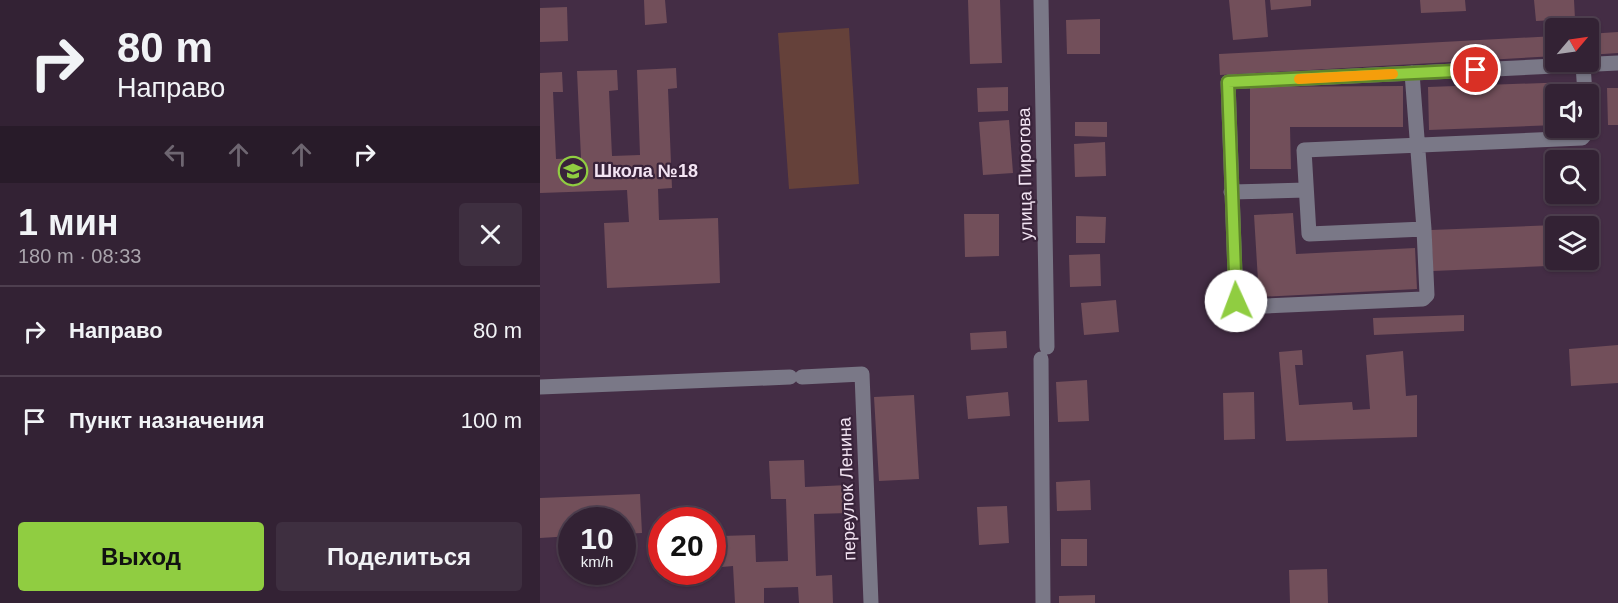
<!DOCTYPE html>
<html lang="ru">
<meta charset="utf-8">
<style>
:root{--surface:#332234;--page:#3e2f40;--text:#f1f3f6;--muted:#a9a4ac;--line:#4e3f4f;--accent:#90cd41}
body{margin:0;font-family:Helvetica,sans-serif;background:var(--page);color:var(--text);height:100vh;display:flex;flex-direction:column;font-size:22px;white-space:nowrap}
*{box-sizing:border-box;margin:0}
p{font-size:20px;color:var(--muted)}
.icon{flex:none;width:33px;height:33px;fill:none;stroke:currentColor;stroke-width:2;stroke-linecap:round;stroke-linejoin:round}
.map{position:relative;flex:1;overflow:hidden}
.side{display:flex;flex-direction:column;background:var(--surface);width:540px}
.side>*{flex:none}
.banner{background:#332234;color:var(--text);overflow:hidden}
.needle{width:39px;rotate:61deg}
.controls{position:absolute;left:1005px;top:18px;display:grid;gap:12px}
.controls a{display:grid;place-items:center;width:54px;height:54px;border-radius:6px;background:var(--surface);box-shadow:0 2px 4px #0004,0 0 0 2px var(--line);font-size:30px}
.speed{position:absolute;left:18px;top:507px;display:flex;gap:12px;font-size:30px;font-weight:700;text-align:center}
.speed>*{display:grid;place-content:center;width:78px;height:78px;border-radius:50%;background:var(--surface);box-shadow:0 2px 4px #0004,0 0 0 2px var(--line);line-height:1}
.speed small{font-size:15px;font-weight:400}
.speed .limit{border:9px solid #d22;background:#fff;color:#111}
.pin{position:absolute;display:grid;place-items:center;width:51px;height:51px;color:#fff;margin:-26px;border:3px solid #fff;border-radius:50%;box-shadow:0 2px 6px #0007}
.me{position:absolute;width:66px;margin:-33px;rotate:358deg;stroke-linejoin:round;filter:drop-shadow(0 0 4px #0008)}
.turn{display:flex;align-items:center;gap:21px;height:126px;padding:0 18px;font-size:27px}
.turn .icon{width:78px;height:78px;stroke-width:2.5}
.turn b{display:block;font-size:42px;line-height:51px}
.lanes{display:flex;align-items:center;height:57px;padding:0 18px;background:#0003;justify-content:center;gap:30px;direction:ltr}
.lanes .off{opacity:.35}
.round{display:grid;place-items:center;flex:none;width:63px;height:63px;border-radius:6px;background:var(--page)}
.headline{display:flex;align-items:center;justify-content:space-between;height:102px;padding:0 18px}
h1{font-size:36px;font-weight:700;line-height:45px}
.primary-button{display:flex;gap:12px;margin-top:auto;padding:12px 18px}
.primary-button a{flex:1;height:69px;border-radius:6px;background:var(--accent);color:#111;font-size:24px;font-weight:700;line-height:69px;text-align:center}
.primary-button a+a{background:var(--page);color:var(--text)}
ul{padding:0;list-style:none}
li{display:flex;align-items:center;gap:18px;height:90px;padding:0 18px;border-top:2px solid var(--line)}
li div{flex:1}
li b{display:block;font-size:22px}
li em{font-style:normal}
main{display:flex;flex:1;min-height:0}
.map>svg:first-child{display:block}
.green{fill:#65413a}
.building{fill:#724f5a}
.lines{fill:none;stroke-linecap:round;stroke-linejoin:round}
.minor{stroke:#7a7887;stroke-width:15}
.route-casing{stroke:#5e852a;stroke-width:15}
.route{stroke:#90cd41;stroke-width:10}
.slow{stroke:#f59e0b;stroke-width:10}
.labels{text-anchor:middle;stroke-width:4.5;stroke-linejoin:round;paint-order:stroke}
.poi-label{font-size:18px;font-weight:bold;fill:#f3e4f3;stroke:#39233a;text-anchor:start}
.street-label{font-size:18px;fill:#f3e4f3;stroke:#39233a}
</style>
<main>
<section class="side">
<div class="banner">
<div class="turn"><svg class="icon" aria-label="right" viewBox="0 0 24 24"><path d="M7 20v-9h11M14 6l5 5-5 5"/></svg><div><b>80 m</b>Направо</div></div>
<div class="lanes"><svg class="icon off" aria-label="left" viewBox="0 0 24 24"><path d="M17 20v-9H6M10 6l-5 5 5 5"/></svg><svg class="icon off" aria-label="ahead" viewBox="0 0 24 24"><path d="M12 20V5M6 11l6-6 6 6"/></svg><svg class="icon off" aria-label="ahead" viewBox="0 0 24 24"><path d="M12 20V5M6 11l6-6 6 6"/></svg><svg class="icon" aria-label="right" viewBox="0 0 24 24"><path d="M7 20v-9h11M14 6l5 5-5 5"/></svg></div>
</div>
<div class="headline"><div><h1>1 мин</h1><p>180 m · 08:33</p></div><a class="round"><svg class="icon" aria-label="close" viewBox="0 0 24 24"><path d="M6 6l12 12M18 6L6 18"/></svg></a></div>
<ul>
<li><svg class="icon" aria-label="right" viewBox="0 0 24 24"><path d="M7 20v-9h11M14 6l5 5-5 5"/></svg><div><b>Направо</b></div><em>80 m</em></li>
<li><svg class="icon" aria-label="arrive" viewBox="0 0 24 24"><path d="M6 21V4h12l-3 4 3 4H6"/></svg><div><b>Пункт назначения</b></div><em>100 m</em></li>
</ul>
<div class="primary-button"><a>Выход</a><a>Поделиться</a></div>
</section>
<div class="map">
<svg width="1078" height="603" viewBox="0 0 1078 603">
<rect width="100%" height="100%" fill="#442d45"/>
<path class="green" d="M309,28L319,184L249,189L238,33Z"/>
<path class="building" d="M104,0H125L127,23L105,25Z
M428,0H460L462,63L430,64Z
M689,0H725L728,37L693,40Z
M730,0H771V6L731,10Z
M880,0H925L926,11L881,13Z
M994,0H1034L1035,19L996,21Z
M27,7L28,41L0,42V8Z
M560,19V54H527L526,20Z
M1078,32V53L1048,55V34Z
M1016,36V56L680,75L679,54Z
M136,68L137,88L128,89L132,188L118,189L119,220L178,218L180,283L67,288L64,223L89,222L87,190L0,193V73L22,72L23,92H13L16,159L41,158L37,71L77,70L78,90L69,91L72,156L100,155L97,70Z
M1031,82L1032,94H1016V125L889,130L888,87Z
M863,86V127H750L751,169H710V87Z
M468,87V111L438,112L437,88Z
M1067,88H1078V125H1068Z
M469,120L473,173L443,175L439,122Z
M535,122H567V137L535,136Z
M565,142L566,176L535,177L534,144Z
M753,213L756,254L875,248L877,289L719,297L714,215Z
M424,214H459V256L425,257Z
M536,216L566,217L565,243H536Z
M1016,225V260H1029L1030,265L893,271L891,230Z
M560,254L561,286L530,287L529,255Z
M576,300L579,332L544,335L541,303Z
M924,315V331L834,335L833,318Z
M466,331L467,348L431,350L430,333Z
M1078,345V383L1031,386L1029,349Z
M762,350L763,365H755L759,405L812,402L813,410L830,409L826,355L863,351L866,396L877,395V437L746,441L739,352Z
M547,380L549,421L518,422L516,382Z
M468,392L470,416L428,419L426,396Z
M714,392L715,439L684,440L683,393Z
M374,395L379,479L339,481L334,397Z
M264,460L265,487L308,485L309,513L274,514L276,576L292,575L293,603H259L258,587L224,588V603H195L193,566L182,567L181,536L215,535L216,562L248,561L246,499H231L229,461Z
M550,480L551,510L517,511L516,482Z
M100,494L102,533L82,534V520H32V536L0,538V498Z
M467,506L469,543L439,545L437,507Z
M521,539H547V566H521Z
M787,569L788,603H750L749,570Z
M555,595V603H519V596Z"/>
<g class="lines">
<path class="minor" d="M501,0L507,347
M1043,65L1045,94
M872,73L884,229
M1047,128V132L1042,138L764,150L769,234L884,229L887,295L883,299L701,307L696,301L688,82L1078,63
M691,192L766,190
M501,359L503,603
M262,377L322,374L331,603
M0,387L250,377"/>
</g>
<g class="lines">
<g class="route-casing">
<path id="route" d="M696,301L688,82L936,70"/>
</g>
<use href="#route" class="route"/>
<path class="slow" d="M759,79L853,74"/>
</g>
<defs>
<g id="school-ring" transform="scale(1.5)"><circle r="9.5" fill="#39233a" stroke="#90cd41" stroke-width="1.5"/><path d="M0-5L7-2L0 1L-7-2ZM-4 1L0 2.5L4 1V4Q0 6-4 4Z" fill="#90cd41"/></g>
</defs>
<g fill-rule="evenodd">
<use href="#school-ring" x="33" y="171"/>
</g>
<g class="labels">
<g class="poi-label">
<text x="54" y="177">Школа №18</text>
</g>
<g class="street-label">
<text transform="translate(485 174) rotate(-91)" y="6">улица Пирогова</text>
<text transform="translate(307 489) rotate(-92)" y="6">переулок Ленина</text>
</g>
</g>
</svg>
<div class="controls">
<a><svg class="needle" viewBox="-14 -14 28 28"><path d="M0-13l5 13h-10z" fill="#e53935"/><path d="M0 13l5-13h-10z" fill="#a9a4ac"/></svg></a>
<a><svg class="icon" aria-label="sound" viewBox="0 0 24 24"><path d="M4 9h4l5-4v14l-5-4H4zM17 9q2 3 0 6"/></svg></a>
<a><svg class="icon" aria-label="search" viewBox="0 0 24 24"><circle cx="10" cy="10" r="6"/><path d="M15 15l6 6"/></svg></a>
<a><svg class="icon" aria-label="layers" viewBox="0 0 24 24"><path d="M12 4l9 5-9 5-9-5zM3 14l9 5 9-5"/></svg></a>
</div>
<div class="speed"><div>10<small>km/h</small></div><div class="limit">20</div></div>
<div class="pin" style="left:936px;top:70px;background:#d93025"><svg class="icon" aria-label="arrive" viewBox="0 0 24 24"><path d="M6 21V4h12l-3 4 3 4H6"/></svg></div>
<svg class="me" style="left:696px;top:301px" viewBox="-20 -20 40 40"><circle r="19" fill="#fff"/><path d="M0-13L10 11 0 6-10 11z" fill="#90cd41"/></svg>
</div>
</main>
